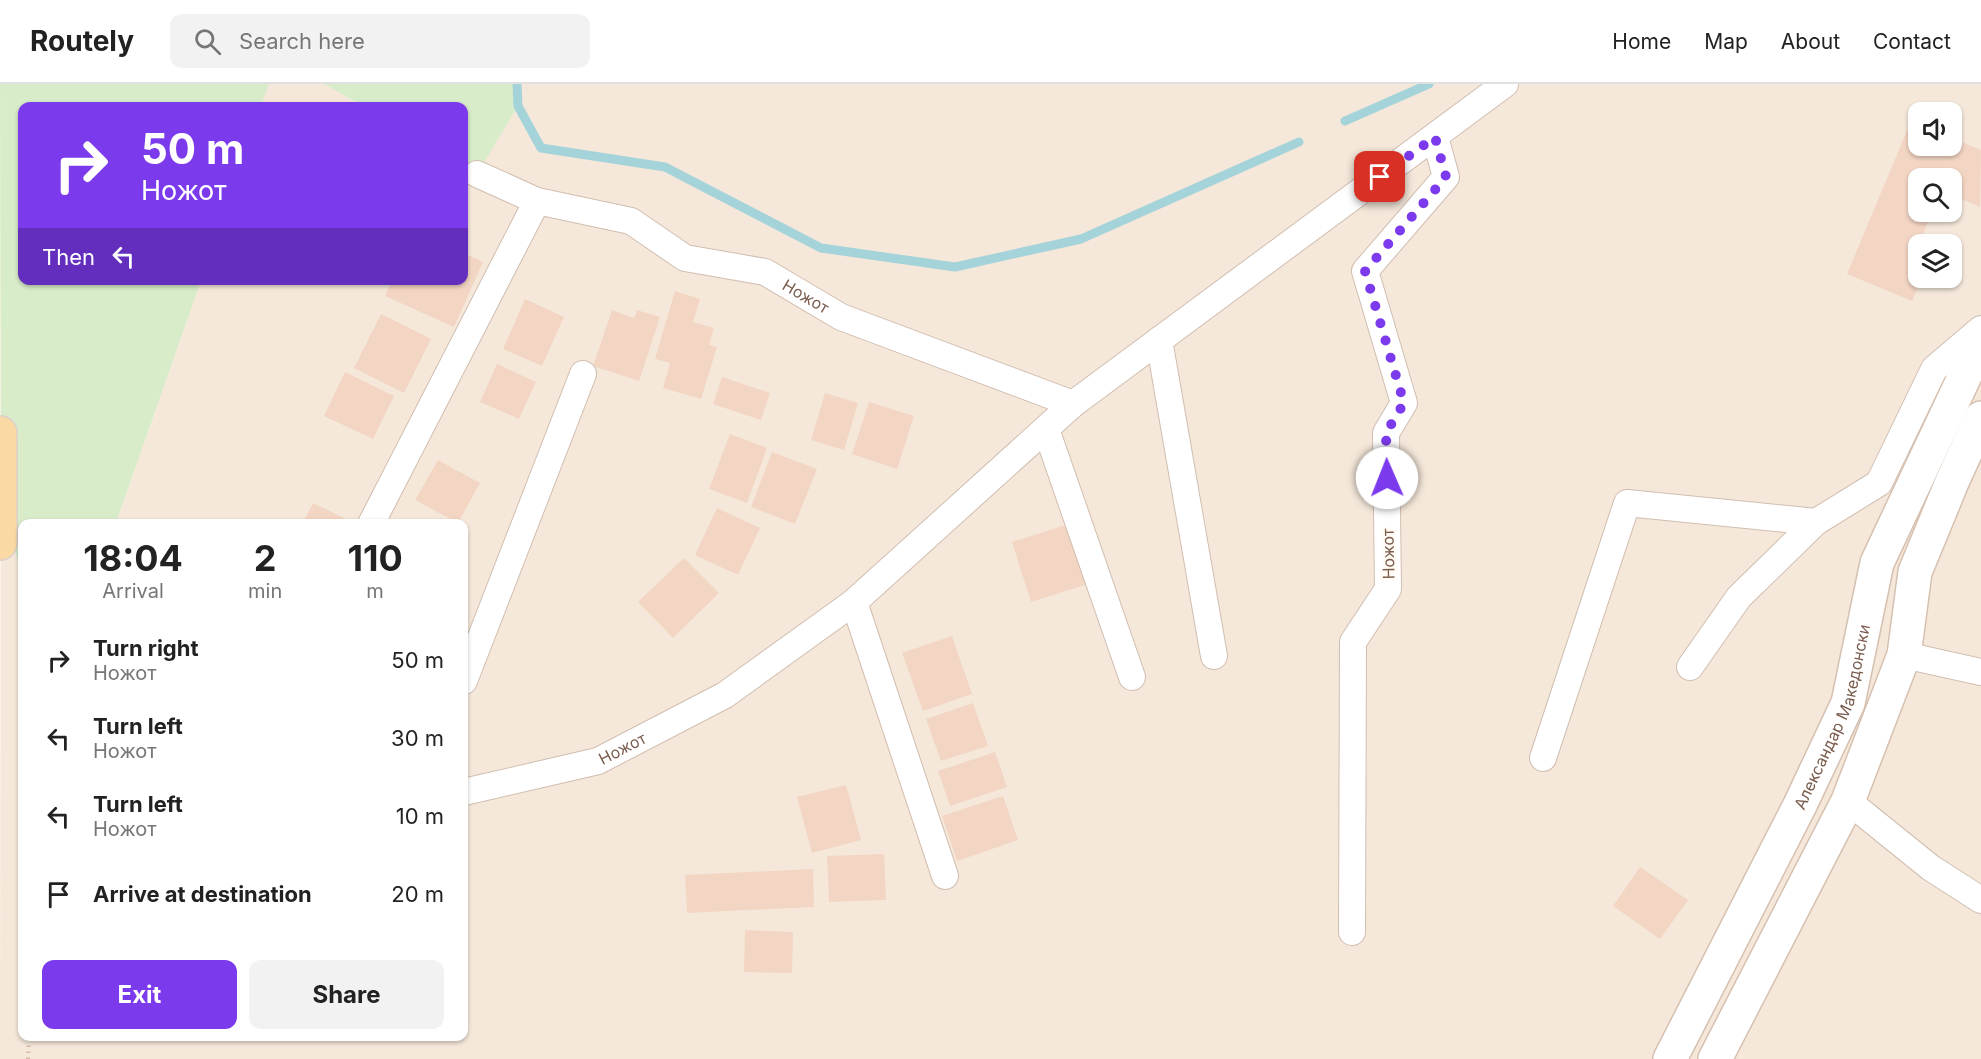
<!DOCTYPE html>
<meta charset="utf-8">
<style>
:root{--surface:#fff;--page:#f2f2f2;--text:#222;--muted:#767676;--line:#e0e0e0;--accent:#7c3aed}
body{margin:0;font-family:Inter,sans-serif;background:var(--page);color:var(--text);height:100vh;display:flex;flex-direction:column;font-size:22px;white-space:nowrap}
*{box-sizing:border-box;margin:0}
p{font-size:20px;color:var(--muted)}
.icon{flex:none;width:33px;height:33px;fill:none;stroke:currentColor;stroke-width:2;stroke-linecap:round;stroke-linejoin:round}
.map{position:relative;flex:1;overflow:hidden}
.side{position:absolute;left:18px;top:435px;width:450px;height:522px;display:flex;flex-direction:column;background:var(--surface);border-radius:12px;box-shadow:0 2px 4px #0004}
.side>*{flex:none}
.banner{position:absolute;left:18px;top:18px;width:450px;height:183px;border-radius:12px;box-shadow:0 2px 4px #0004;background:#7c3aed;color:#fff;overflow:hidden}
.fabs{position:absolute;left:1908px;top:18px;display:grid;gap:12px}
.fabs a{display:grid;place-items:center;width:54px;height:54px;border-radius:12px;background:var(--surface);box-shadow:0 2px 4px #0004;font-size:30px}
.pin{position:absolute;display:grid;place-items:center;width:51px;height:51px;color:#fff;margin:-26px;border-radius:12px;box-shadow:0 3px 9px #0006}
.me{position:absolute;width:66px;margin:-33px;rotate:359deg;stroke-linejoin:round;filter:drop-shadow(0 0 4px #0008)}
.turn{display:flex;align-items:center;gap:21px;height:126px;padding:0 24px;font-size:27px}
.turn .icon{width:78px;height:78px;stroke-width:2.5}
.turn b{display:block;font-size:42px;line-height:51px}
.then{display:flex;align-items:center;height:57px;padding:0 24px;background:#0003;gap:12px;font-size:22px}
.eta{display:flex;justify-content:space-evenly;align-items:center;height:102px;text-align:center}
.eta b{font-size:36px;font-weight:700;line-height:42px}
.cta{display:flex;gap:12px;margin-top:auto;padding:12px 24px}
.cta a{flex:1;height:69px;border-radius:12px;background:var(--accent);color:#fff;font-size:24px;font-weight:700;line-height:69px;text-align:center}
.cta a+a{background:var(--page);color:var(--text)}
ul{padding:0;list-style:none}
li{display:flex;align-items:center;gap:18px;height:78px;padding:0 24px}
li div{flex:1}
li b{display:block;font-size:22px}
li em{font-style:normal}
header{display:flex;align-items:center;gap:36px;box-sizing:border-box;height:84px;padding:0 30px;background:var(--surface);border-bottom:2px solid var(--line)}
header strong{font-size:28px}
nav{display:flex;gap:33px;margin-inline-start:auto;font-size:21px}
.search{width:420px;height:54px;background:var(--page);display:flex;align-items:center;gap:15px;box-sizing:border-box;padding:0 21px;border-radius:12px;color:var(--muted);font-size:22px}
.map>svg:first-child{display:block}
.residential{fill:#f5e8da;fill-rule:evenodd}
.green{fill:#d8ecc9}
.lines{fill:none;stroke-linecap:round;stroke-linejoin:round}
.stream{stroke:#a5d3da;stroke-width:9}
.building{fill:#f3d5c3}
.street-casing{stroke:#d1beb0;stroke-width:28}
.secondary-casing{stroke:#d6c0b0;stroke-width:36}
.primary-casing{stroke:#dad1cd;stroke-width:36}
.path{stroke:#d9b8a5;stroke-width:4;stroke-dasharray:1.5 4.5;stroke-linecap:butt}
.street{stroke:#fff;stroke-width:26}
.secondary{stroke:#fff;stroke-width:33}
.primary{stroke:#fbd9a5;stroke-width:33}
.route{stroke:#7c3aed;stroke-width:10;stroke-dasharray:0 18}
.labels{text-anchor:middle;stroke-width:4.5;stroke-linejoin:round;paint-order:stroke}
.street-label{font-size:16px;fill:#7a5c4d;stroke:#fffaf3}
</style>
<header>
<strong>Routely</strong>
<div class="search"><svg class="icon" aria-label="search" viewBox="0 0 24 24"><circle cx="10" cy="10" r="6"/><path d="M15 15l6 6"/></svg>Search here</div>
<nav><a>Home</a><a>Map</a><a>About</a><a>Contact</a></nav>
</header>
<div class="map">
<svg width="1981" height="975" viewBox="0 0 1981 975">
<rect width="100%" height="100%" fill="#fdf6ec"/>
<path class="residential" d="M269,0H324L363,22H261Z
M517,0H1981V975H0L1,412L22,494V952H464V440L116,439L201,197L464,196V81L477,89L518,22ZM1918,28H1952V62H1918ZM1918,94H1952V128H1918ZM1918,160H1952V194H1918Z"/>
<path class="green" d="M0,0H269L261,22H22V196L201,197L116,439L22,440V494L1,412Z
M324,0H517L518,22L477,90L464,81V22H363Z"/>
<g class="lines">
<path class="stream" d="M517,0L518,22L541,64L665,83L821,164L955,183L1081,155L1299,58
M1345,37L1429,0"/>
</g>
<path class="building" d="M1911,37L1918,40V62H1952V54L1981,66L1980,123L1952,111V94H1918V128H1932L1923,150L1938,156L1936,160H1918V194H1922L1912,217L1847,190Z
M464,169L483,178L454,243L385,212L392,196H464Z
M675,207L700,215L693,238L714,244L709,261L717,263L701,315L663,304L670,279L655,275Z
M525,215L564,233L542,282L503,265Z
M612,226L634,234L637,226L660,233L639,297L593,282Z
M381,230L431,255L404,309L354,284Z
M497,280L536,298L519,335L480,318Z
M345,288L394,312L373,355L324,332Z
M722,293L770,309L761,336L713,320Z
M825,309L858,319L844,366L811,356Z
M869,318L914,332L897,385L852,370Z
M730,350L767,364L747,419L709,405Z
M772,368L817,385L795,440L751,423Z
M438,376L480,399L458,439L415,416Z
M313,419L350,437L349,440H302Z
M717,424L760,444L738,491L695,471Z
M1072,439L1091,499L1031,518L1012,458Z
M684,474L719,509L673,554L638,518Z
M952,552L972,610L923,627L902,569Z
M973,619L988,662L941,677L926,635Z
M995,668L1007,703L950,722L938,687Z
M846,701L861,756L812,769L797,713Z
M1003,712L1018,756L957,777L942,732Z
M884,770L886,816L829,818L827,772Z
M1640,783L1688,816L1660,855L1613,822Z
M813,785L814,823L687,829L685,791Z
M745,846L793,848L792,889L744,888Z"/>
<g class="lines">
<g class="street-casing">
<g id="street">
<path id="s1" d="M477,90L537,117L631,137L685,174L765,188L841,233L1073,320"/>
<path d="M1159,256L1214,572"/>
<path d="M1046,345L1132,593"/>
<path d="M371,440L537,117"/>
<path d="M854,518L945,792"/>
<path d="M1904,571L1981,588"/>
<path d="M1690,583L1739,513L1816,438L1879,399L1934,285L1981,245"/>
<path d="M464,597L583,290"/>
<path d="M1543,674L1627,419L1816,438"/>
<path id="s2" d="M464,708L598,677L725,611L854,518L1073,320L1505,0"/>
<path d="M1848,717L1931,784L1981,816"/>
<path d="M1352,848L1353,558L1388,505L1386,349L1404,319L1365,187L1446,93L1435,53"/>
</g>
</g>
<g class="secondary-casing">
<g id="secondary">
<path id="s3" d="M1670,975L1800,721L1848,619L1877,479L1969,283L1981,267"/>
<path d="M1715,975L1848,717L1904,571L1915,488L1952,398L1981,334"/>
</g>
</g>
<g class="primary-casing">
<path id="primary" d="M0,349V459"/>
</g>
<path class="path" d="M20,484L22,494
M28,975L29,952"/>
<use href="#street" class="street"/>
<use href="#secondary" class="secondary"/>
<use href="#primary" class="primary"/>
</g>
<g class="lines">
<path class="route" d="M1380,93L1435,53L1446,93L1365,187L1404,319L1386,349L1387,394"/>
</g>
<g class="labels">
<g class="street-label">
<text dy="6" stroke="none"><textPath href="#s1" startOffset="356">Ножот</textPath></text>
<text transform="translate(1388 470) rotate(-91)" y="6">Ножот</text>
<text dy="6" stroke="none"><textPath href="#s3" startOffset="380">Александар Македонски</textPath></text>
<text dy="6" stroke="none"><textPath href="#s2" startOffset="165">Ножот</textPath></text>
</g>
</g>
</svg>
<div class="fabs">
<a><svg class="icon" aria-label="sound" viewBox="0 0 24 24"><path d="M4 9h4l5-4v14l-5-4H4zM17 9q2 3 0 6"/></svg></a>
<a><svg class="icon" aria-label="search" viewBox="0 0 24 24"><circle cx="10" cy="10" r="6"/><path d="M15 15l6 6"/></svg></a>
<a><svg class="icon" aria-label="layers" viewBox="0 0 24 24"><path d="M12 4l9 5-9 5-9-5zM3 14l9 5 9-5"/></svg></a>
</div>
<div class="pin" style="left:1380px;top:93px;background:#d93025"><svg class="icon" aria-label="arrive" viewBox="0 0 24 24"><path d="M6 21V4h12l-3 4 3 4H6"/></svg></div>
<svg class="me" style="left:1387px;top:394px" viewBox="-20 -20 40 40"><circle r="19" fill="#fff"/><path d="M0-13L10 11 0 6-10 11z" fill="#7c3aed"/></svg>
<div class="banner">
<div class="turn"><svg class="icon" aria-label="right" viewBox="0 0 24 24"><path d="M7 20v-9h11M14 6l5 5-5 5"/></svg><div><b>50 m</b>Ножот</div></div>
<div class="then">Then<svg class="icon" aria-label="left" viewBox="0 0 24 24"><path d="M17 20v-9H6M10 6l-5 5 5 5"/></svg></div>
</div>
<section class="side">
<div class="eta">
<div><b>18:04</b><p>Arrival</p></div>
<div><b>2</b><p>min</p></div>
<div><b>110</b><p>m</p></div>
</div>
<ul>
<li><svg class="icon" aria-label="right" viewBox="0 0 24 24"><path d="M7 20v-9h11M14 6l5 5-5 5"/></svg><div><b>Turn right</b><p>Ножот</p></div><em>50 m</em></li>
<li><svg class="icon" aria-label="left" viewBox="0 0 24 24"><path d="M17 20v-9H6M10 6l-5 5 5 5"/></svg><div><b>Turn left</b><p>Ножот</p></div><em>30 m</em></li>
<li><svg class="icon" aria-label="left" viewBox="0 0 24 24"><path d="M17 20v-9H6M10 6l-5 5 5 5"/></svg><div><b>Turn left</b><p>Ножот</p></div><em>10 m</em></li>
<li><svg class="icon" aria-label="arrive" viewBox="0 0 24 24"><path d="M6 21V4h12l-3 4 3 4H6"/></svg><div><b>Arrive at destination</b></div><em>20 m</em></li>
</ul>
<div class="cta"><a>Exit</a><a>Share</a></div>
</section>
</div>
